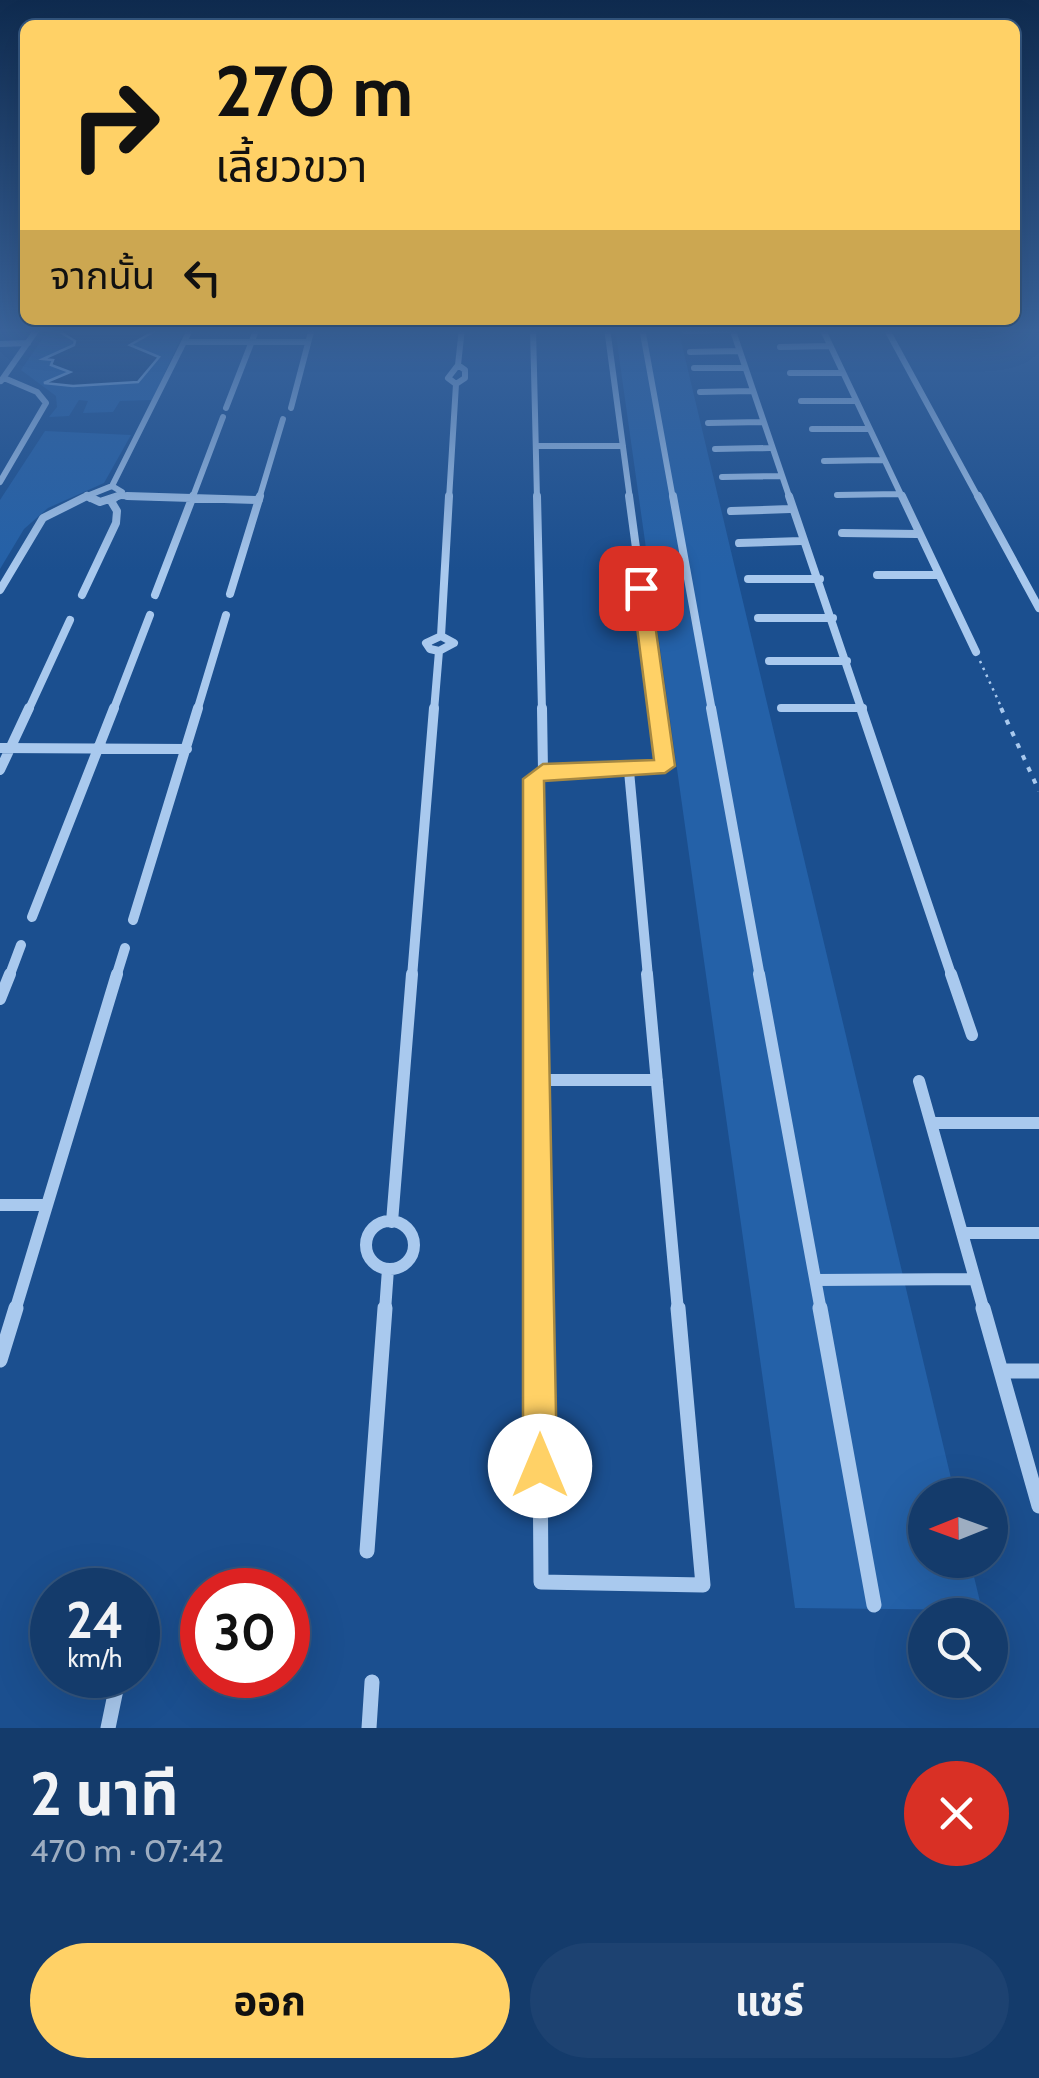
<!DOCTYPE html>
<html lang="th">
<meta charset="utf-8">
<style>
:root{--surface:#143b6b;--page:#1d4271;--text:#f1f3f6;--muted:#9dadc1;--line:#33557e;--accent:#ffd166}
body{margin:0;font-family:Cabin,"Noto Sans Thai",sans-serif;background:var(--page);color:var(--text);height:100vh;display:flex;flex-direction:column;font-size:38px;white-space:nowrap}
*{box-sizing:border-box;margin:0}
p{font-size:32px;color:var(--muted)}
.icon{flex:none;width:55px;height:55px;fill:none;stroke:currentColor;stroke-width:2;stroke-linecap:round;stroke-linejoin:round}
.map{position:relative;height:1728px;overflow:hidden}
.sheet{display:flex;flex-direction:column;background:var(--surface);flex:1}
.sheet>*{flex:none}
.top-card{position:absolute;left:20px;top:20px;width:1000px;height:305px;border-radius:15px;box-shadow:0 10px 40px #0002,0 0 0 2px var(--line);background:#ffd166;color:#111;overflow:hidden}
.needle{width:65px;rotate:269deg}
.fabs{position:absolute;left:908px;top:1478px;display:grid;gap:20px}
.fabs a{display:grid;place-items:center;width:100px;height:100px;border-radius:50%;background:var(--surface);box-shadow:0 10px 40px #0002,0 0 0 2px var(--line);font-size:50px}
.speed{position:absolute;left:30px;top:1568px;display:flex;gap:20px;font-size:50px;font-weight:700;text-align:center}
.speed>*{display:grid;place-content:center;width:130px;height:130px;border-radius:50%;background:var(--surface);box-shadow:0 10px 40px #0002,0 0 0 2px var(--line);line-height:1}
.speed small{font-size:25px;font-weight:400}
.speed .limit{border:15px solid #d22;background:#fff;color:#111}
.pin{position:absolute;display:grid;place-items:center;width:85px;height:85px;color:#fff;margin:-42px;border-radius:20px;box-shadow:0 5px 15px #0006}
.me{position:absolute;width:110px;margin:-55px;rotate:0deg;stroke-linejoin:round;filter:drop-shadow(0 0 8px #0008)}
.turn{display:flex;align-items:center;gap:35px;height:210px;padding:0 30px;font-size:45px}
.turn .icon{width:130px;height:130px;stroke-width:2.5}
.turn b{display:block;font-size:70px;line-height:85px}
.then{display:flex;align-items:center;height:95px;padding:0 30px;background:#0003;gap:20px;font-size:38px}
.round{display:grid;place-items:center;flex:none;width:105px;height:105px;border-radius:52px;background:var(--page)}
.headline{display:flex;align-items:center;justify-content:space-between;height:170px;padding:0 30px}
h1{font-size:60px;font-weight:700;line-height:75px}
.action{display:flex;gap:20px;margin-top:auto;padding:20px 30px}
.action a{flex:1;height:115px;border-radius:60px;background:var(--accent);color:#111;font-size:40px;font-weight:700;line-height:115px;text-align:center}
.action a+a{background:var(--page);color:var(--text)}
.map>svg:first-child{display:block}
.green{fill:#2461a8}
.water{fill:#123a6d;stroke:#9cc4f0;stroke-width:2.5}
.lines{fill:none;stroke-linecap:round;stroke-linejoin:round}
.path-far1{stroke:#a9c9ee;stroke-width:2.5;stroke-dasharray:2.5 5;stroke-linecap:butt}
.path{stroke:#a9c9ee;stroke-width:4;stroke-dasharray:5 8;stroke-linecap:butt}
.street-far4{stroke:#a9c9ee;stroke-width:6}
.street-far3{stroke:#a9c9ee;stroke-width:8}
.street-far2{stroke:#a9c9ee;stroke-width:10}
.street-far1{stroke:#a9c9ee;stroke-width:12}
.street{stroke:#a9c9ee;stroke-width:15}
.route{fill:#ffd166;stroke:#a68842;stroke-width:2.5}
</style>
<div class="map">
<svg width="1039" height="1728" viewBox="0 0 1039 1728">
<rect width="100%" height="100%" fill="#1b4f8f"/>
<path class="green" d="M50,328H186L152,400L120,401L113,412L83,413L88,401L79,400L69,416L49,417L57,407L56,396L21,370Z
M615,328H678L955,1495H925V1560H970L982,1610L795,1608Z
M45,431L131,435L104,483L48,508L24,529L0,569V500Z"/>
<path class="water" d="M65,328H160L130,345L159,357L138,382L73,386L44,383L70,372L51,365L53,360L43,359L74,345L75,341L62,333Z"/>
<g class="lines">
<path class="path-far1" d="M980,661L1003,711"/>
<path class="path" d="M1001,708L1039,791"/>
<path class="street-far4" d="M533,328L537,499
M607,328L630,499
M642,328L673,499
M732,328L790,499
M822,328L903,499
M886,328L979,499
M685,331L732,330
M184,342H308
M0,344L28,343
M780,347L830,346
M690,352L739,351
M694,368H744
M790,373H842
M1,381L38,328
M456,384L448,378L458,365L462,328
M700,392L752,391
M801,401H855
M226,408L257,328
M291,408L312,328
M708,423L762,422
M812,429H868
M538,446H623
M715,449L770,448
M824,461L883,460
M722,477L780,476
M0,482L46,403L37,392L4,378
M112,486L191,328
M837,495L899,494
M120,496L214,499
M82,499L87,496
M90,499L87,496L112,486L122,492L115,499
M192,499L223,417
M259,499L283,419
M449,499L456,384L465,378V370L458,365"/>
<path class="street-far3" d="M87,496L100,502L118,496
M127,496L259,500
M537,496L542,711
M629,496L658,711
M673,496L712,711
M789,496L862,711
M902,496L976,652
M978,496L1039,608
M731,511L790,509
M842,533L917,534
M739,543L801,541
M877,575H937
M748,579H820
M0,590L43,518L87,496
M230,594L260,496
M82,595L116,523L117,511L111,501
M155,595L193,496
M758,618H833
M441,636L449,496
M441,636L454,643L439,651L430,649L426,643Z
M769,661H847
M781,708H863
M28,711L70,620
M113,711L150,615
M197,711L226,615
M434,711L439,651"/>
<path class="street-far2" d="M711,708L760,977
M861,708L952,977
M0,748L187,749
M0,770L29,708
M543,771L665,766L657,708
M629,771L648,977
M32,917L114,708
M133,920L198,708
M9,977L21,945
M116,977L125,948
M412,977L434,708
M536,977L534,779L543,771L542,708"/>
<path class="street-far1" d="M536,974L539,1311
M647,974L678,1311
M759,974L821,1311
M951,974L972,1035
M0,999L10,974
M536,1080H657
M919,1081L984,1311
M931,1123H1039
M0,1205H47
M366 1245a24 24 0 1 1 48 0a24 24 0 1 1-48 0Z
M392,1222L412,974
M962,1233H1039
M816,1280L975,1279
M15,1311L117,974
M385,1311L388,1269"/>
<path class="street" d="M539,1308L541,1582L703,1585L678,1308
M820,1308L874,1605
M983,1308L1039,1506
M0,1360L16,1308
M1001,1371H1039
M367,1551L385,1308
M108,1728L119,1675
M369,1728L372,1682"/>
</g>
<linearGradient id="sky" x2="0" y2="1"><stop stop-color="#0f2b4f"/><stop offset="0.58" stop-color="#39639b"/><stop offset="1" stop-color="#39639b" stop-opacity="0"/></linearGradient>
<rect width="1039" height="570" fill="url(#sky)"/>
<path class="route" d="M641,583L650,588L675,766L665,773L544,781L557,1466L552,1478L540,1483L528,1478L523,1466V779L543,764L654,760L632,588Z"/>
</svg>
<div class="fabs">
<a><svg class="needle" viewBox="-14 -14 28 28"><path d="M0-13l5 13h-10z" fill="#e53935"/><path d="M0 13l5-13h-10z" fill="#9dadc1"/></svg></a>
<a><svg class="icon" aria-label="search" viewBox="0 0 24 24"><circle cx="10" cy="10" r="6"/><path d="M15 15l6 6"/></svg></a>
</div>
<div class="speed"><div>24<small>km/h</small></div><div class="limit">30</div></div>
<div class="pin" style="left:641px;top:588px;background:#d93025"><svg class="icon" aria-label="arrive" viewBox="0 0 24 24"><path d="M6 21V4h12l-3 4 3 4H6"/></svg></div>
<svg class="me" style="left:540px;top:1466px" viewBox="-20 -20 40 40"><circle r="19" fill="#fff"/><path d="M0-13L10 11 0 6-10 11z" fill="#ffd166"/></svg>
<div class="top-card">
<div class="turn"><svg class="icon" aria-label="right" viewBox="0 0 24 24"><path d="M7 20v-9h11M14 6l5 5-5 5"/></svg><div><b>270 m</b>เลี้ยวขวา</div></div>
<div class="then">จากนั้น<svg class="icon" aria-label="left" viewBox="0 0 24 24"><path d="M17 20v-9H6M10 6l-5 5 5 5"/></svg></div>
</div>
</div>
<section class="sheet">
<div class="headline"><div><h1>2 นาที</h1><p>470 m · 07:42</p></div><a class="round" style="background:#d93025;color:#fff"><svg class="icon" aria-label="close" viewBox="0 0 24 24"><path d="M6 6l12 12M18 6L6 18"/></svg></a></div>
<div class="action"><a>ออก</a><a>แชร์</a></div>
</section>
